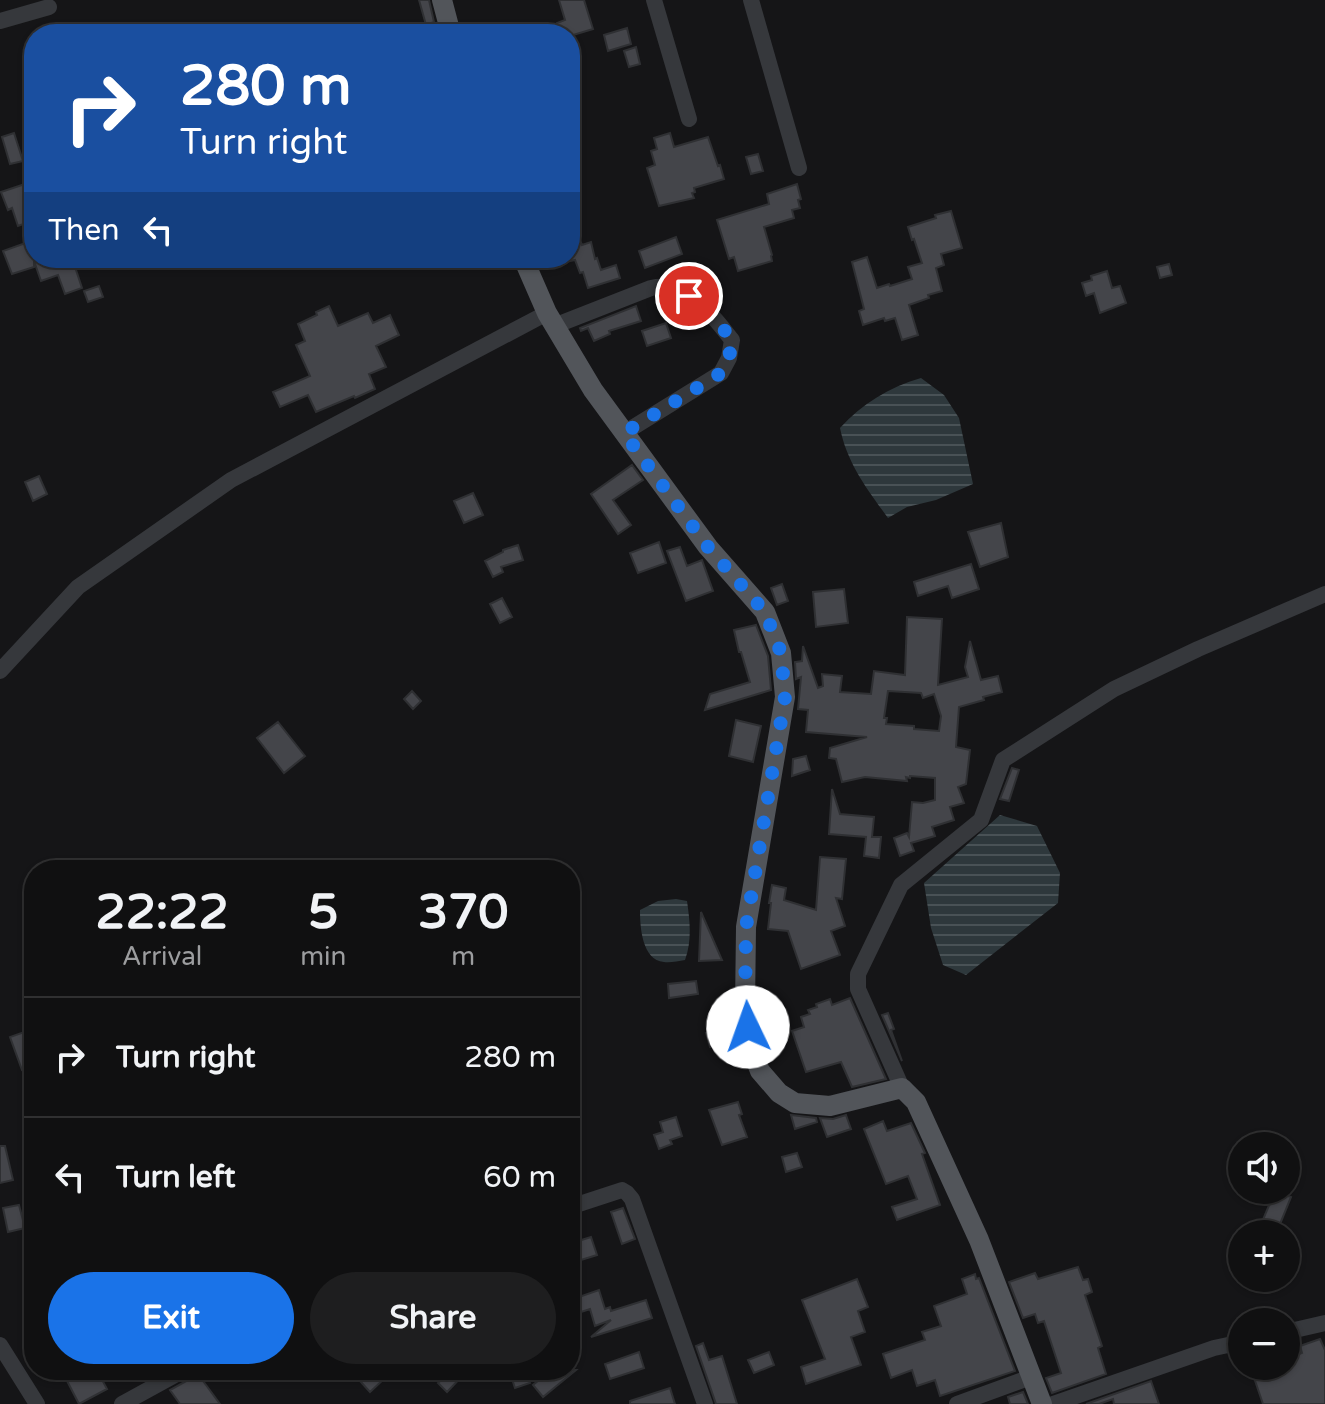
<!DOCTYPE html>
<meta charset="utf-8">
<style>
:root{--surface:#101011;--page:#1e1e1f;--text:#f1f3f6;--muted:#9c9d9f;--line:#303031;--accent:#1a73e8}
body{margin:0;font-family:"Varela Round",sans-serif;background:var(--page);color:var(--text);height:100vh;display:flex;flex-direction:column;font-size:30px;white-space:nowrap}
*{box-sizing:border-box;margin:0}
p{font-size:26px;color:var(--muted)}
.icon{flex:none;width:44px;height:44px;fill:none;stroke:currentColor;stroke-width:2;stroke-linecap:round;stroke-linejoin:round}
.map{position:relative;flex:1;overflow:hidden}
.side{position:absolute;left:24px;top:860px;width:556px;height:520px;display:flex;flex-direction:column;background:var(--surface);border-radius:32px;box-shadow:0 2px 6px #0004,0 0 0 2px var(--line)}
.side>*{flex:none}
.guide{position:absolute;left:24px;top:24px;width:556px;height:244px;border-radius:32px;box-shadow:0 2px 6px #0004,0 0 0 2px var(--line);background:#1a4fa0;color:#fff;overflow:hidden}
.tools{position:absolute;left:1228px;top:1132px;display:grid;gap:16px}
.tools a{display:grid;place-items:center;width:72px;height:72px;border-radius:50%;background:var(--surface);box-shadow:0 2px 6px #0004,0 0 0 2px var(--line);font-size:40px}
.pin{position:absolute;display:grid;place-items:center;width:68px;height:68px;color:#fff;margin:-34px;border:4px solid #fff;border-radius:50%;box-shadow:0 2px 8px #0007}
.me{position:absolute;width:88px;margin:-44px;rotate:357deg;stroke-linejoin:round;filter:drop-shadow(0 0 6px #0008)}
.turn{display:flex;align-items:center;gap:28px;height:168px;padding:0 24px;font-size:36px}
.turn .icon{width:104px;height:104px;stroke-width:2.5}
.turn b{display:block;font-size:56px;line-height:68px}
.then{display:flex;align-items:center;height:76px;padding:0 24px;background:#0003;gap:16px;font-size:30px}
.eta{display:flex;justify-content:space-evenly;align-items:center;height:136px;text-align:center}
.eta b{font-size:48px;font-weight:800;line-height:56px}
.cta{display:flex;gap:16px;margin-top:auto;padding:16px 24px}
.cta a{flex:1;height:92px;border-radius:48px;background:var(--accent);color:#fff;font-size:32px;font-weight:800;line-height:92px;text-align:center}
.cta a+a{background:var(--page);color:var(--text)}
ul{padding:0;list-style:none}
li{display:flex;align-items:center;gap:24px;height:120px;padding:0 24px;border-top:2px solid var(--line)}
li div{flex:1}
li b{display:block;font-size:30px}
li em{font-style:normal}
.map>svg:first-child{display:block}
.water{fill:url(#water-rules)}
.building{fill:#44454a;stroke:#2f3033;stroke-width:2;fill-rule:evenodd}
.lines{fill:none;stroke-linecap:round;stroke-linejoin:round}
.minor{stroke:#36383c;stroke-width:16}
.major{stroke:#52555a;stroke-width:20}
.route{stroke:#1a73e8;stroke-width:14;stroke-dasharray:0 25.2}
</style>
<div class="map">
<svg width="1325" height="1404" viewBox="0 0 1325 1404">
<defs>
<pattern id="water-rules" width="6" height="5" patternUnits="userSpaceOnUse" patternTransform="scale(2)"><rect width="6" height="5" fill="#2e383c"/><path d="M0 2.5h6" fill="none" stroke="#495256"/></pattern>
</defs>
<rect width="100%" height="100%" fill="#151517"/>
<path class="water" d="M921,378L944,395L959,418L973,484L936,500L907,507L888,518C867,489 847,463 840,428C862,404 889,387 921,378Z
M1000,815L1037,826L1060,873L1058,903L966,975L943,965L931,928L924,883Z
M676,899L687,901C690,922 692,940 685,960C678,961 670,963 664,962C642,960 640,927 640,910L658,901Z"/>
<path class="building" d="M419,0H429L434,22L426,25Z
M559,0H584L593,29L570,36V34H561L557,23L565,20Z
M627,28L631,44L608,51L604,35Z
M636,47L640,64L629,67L624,51Z
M14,133L23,161L10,164L2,137Z
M670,133L674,147L708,137L718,166L720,165L724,179L694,188L695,192L692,193L694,198L659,206L647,168L655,165L651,151L657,149L654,138Z
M758,154L763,171L751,174L746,157Z
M34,181V197L25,201L32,221L18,226L12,208L8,210L1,192Z
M797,184L801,199L798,200L800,208L792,210L794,218L764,227L772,255L771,256L772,261L738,271L734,257L729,259L717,220L769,204L767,194Z
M951,211L962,248L941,254L944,265L936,268L942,291L928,295L929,298L909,305L918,335L902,340L895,318L885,321L884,318L863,325L859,311L864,309L852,262L867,257L877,288L889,284L890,286L912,279L908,267L922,263L914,239L912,240L908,227L936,218L935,215Z
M570,217L582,245L591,242L595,259L597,258L601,270L616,265L620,278L588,288L583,272L580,273L575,260L570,261Z
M676,237L682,254L645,268L639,251Z
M34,240V258H72L82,288L65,294L58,275L41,281L34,261V267L12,274L3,251Z
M1169,264L1172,275L1160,278L1157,267Z
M1107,271L1112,288L1120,286L1126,303L1100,313L1094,293L1086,296L1082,283L1092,280L1091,276Z
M99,286L103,297L88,302L84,291Z
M329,306L338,326L368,313L373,323L390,315L399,335L376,346L386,367L369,374L375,389L355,398L354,396L316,412L308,395L280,407L273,392L310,376L296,345L305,341L298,324L317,315L316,312Z
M636,306L641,321L609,331L610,334L594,341L588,328L581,331L580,328Z
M666,323L671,338L647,346L642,331Z
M632,465L643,480L613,500L631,525L618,534L591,494Z
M39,476L47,494L33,501L25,482Z
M473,493L483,515L464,523L454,501Z
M1001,523L1008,557L980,567L968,532Z
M659,542L666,563L638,573L630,553Z
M518,545L523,560L501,567L503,572L493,577L485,561L503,552V550Z
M680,547L687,566L702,560L713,591L686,601L667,551Z
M971,564L979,589L952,598L948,586L918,596L914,582Z
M782,584L788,601L777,605L771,588Z
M844,589L848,623L816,627L813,592Z
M502,598L512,617L500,623L490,604Z
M907,617L942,619L938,685L968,677L965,667L970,641L981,680L998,676L1002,692L983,697L984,700L959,707L956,747L970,750L966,784L958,787L964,803L950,807L954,820L932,827L935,836L911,843L914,851L900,856L894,838L907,833L909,837L912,802L923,803L935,800V778L910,776V778L906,777L907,781L865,777L842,782L836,759L829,758L830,748L867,737L806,732L808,710L798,709L801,677L796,679L795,662L802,661L803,646L818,688L823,686L822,674L842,676L840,692L871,694L874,671L905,675ZM888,691L921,693L923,698L934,694L941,716L939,731L914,729V726L886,724L887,718H884Z
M756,625L768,656L771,690L705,710L710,694L750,682L741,652H739L734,630Z
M412,691L421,701L413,709L404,699Z
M736,720L761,726L753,762L729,756Z
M278,722L305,756L284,773L257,738Z
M806,756L810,770L792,776L793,759Z
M1012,768L1019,770L1009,801L1000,799Z
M832,789L840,814L874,817L872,837H881L879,858L864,856L866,837L829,834Z
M820,857L846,859L842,899L836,898L845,926L831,931L840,955L801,969L788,931L768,929L771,903H769L772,885L786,888L784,900L816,910Z
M701,912L722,960L699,961Z
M696,981L698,994L669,998L668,984Z
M850,998L886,1079L852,1087L841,1062L806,1072L792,1031L804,1027L801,1017L810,1014L808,1010L817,1007L816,1004L830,999L832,1005Z
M888,1013L894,1029L891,1030L902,1061L882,1015Z
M725,1028L729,1043L710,1047L706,1033Z
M30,1030L34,1041V1066L22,1070L10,1037Z
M738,1102L742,1114L739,1115L747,1137L722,1145L709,1110Z
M791,1115L816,1118L817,1122L795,1129Z
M846,1115L851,1129L827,1137L820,1118L833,1119Z
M676,1117L682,1136L670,1140L672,1144L659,1149L654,1135L663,1132L660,1122Z
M883,1121L887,1131L911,1123L925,1153L922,1154L940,1205L897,1220L892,1207L917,1199L908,1176L886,1184L864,1129Z
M0,1146H5L13,1180L0,1183Z
M797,1153L802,1167L786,1172L782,1157Z
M1275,1191L1291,1197L1276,1234H1257Z
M19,1205L25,1228L8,1232L3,1208Z
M623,1208L635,1239L622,1244L611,1212Z
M591,1237L597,1255L581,1260L575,1242Z
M1078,1267L1083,1280L1088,1279L1092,1292L1085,1295L1102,1346L1098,1348L1106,1374L1052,1393L1046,1378L1061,1373L1044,1321L1038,1323L1035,1314L1023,1318L1009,1282L1035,1273L1038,1279Z
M975,1274L976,1279L979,1278L1015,1371L940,1396L935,1380L917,1386L912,1370L891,1378L883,1354L925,1340L922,1332L941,1326L934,1306L967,1294L962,1279Z
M857,1279L868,1307L858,1311L865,1332L851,1337L861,1365L806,1384L801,1367L825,1359L802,1300Z
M599,1290L605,1309L610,1307L611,1311L646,1300L652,1318L591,1337L611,1320L595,1326L590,1309L575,1314L570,1300Z
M1320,1339L1325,1350V1404H1263L1250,1366H1286V1359L1302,1353L1300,1346Z
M703,1343L709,1360L722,1356L737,1404H716L696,1346Z
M639,1352L644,1368L610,1379L605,1364Z
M769,1352L774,1365L754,1373L748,1360Z
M72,1370H97L107,1389L79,1404L64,1375Z
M195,1370L220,1404H180L170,1390L190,1379Z
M372,1370H376L384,1379L370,1392L360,1381Z
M451,1370H468L447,1392L438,1383Z
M509,1370H525L530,1383L515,1388Z
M551,1370H576L543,1397L533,1385Z
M1151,1381L1159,1404H1114L1113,1399L1099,1404H1086Z
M670,1388L675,1404H630V1401Z
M1023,1392L1028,1404H1010L1008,1397Z"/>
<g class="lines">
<path class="minor" d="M654,0L689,119
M751,0L799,168
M0,21L49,7
M554,326L651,288C688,280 712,315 732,340L729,358L721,373L624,433
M0,671L78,587L231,480L547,313
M902,1088L858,989V974L901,885L981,820L1003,760L1114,689L1198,649L1325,594
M570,1207L622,1190L627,1193L632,1199L705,1404
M1286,1332L1325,1323
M0,1345L37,1404
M122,1404L184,1370
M957,1404L1031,1377
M1053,1404L1214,1348L1242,1342"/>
<path class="major" d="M442,0L451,34
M523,258L547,313L593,390L708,547L765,612L781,653L785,697L746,927L745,1007L750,1046L760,1071L779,1093L795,1103L830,1106L902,1088L916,1102L979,1240L1042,1404"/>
</g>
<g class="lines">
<path class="route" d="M689,296L707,308L732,340L729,358L721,373L624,433L708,547L765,612L781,653L785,697L746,927L745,1007L748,1027"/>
</g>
</svg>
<div class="tools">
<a><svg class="icon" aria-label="sound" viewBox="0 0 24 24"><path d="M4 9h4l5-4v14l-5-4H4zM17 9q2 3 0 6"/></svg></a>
<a>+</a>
<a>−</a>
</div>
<div class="pin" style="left:689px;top:296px;background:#d93025"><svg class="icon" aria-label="arrive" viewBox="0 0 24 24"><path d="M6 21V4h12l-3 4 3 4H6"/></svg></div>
<svg class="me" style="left:748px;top:1027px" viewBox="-20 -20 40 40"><circle r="19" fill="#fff"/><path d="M0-13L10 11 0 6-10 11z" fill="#1a73e8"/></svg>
<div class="guide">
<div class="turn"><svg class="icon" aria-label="right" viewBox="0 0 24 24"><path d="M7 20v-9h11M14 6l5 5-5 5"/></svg><div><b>280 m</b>Turn right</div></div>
<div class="then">Then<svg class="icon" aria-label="left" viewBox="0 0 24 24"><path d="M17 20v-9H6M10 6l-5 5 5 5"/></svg></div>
</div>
<section class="side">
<div class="eta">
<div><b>22:22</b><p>Arrival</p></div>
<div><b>5</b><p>min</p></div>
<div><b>370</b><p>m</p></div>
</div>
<ul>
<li><svg class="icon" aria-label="right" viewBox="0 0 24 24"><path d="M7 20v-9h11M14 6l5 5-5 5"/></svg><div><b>Turn right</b></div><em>280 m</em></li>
<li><svg class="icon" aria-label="left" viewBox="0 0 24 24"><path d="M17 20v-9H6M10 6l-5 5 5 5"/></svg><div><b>Turn left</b></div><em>60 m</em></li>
</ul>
<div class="cta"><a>Exit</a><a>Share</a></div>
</section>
</div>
